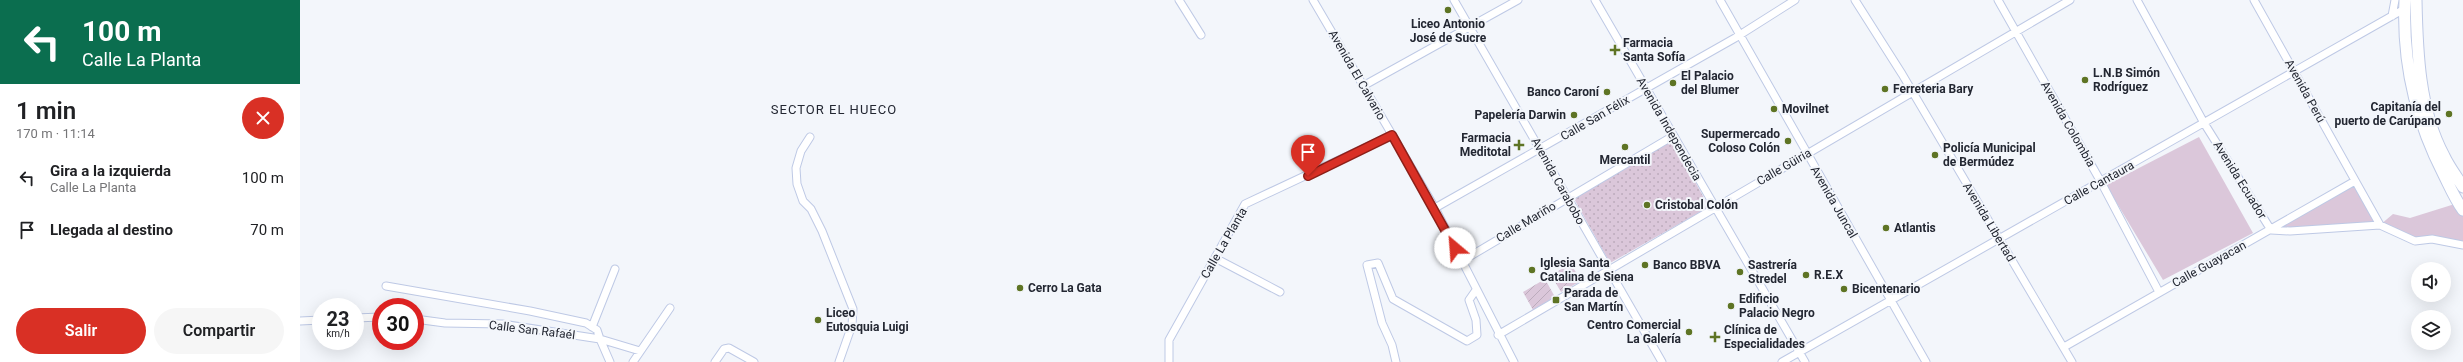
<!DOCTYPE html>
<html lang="es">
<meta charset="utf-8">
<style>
:root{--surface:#fff;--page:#f6f6f6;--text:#202124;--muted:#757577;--accent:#d93025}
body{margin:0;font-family:Roboto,sans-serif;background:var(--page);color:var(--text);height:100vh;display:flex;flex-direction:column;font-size:15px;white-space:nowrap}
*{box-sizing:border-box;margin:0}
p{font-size:13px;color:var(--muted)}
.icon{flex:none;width:22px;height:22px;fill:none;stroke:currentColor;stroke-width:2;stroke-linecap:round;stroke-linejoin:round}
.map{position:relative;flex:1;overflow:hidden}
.details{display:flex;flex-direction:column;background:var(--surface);width:300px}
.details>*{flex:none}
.hud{background:#0b6e4f;color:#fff;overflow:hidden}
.controls{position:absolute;left:2111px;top:262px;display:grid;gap:8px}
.controls a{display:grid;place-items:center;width:40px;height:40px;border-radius:50%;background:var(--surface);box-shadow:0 4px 16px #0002;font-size:20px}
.speed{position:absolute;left:12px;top:298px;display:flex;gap:8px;font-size:20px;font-weight:700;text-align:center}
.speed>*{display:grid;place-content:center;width:52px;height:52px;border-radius:50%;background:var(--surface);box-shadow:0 4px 16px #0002;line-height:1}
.speed small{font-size:10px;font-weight:400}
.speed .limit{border:6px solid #d22;background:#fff;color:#111}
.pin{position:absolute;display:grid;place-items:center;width:34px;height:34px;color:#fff;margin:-41px -17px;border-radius:50% 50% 50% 0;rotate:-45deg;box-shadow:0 0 4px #0007}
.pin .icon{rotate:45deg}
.me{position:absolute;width:44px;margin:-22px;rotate:333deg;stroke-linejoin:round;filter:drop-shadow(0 0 3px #0008)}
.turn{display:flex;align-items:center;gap:14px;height:84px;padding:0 16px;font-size:18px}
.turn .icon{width:52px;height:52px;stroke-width:2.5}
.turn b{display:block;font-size:28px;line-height:34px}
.round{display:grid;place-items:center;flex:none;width:42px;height:42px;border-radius:21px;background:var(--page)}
.head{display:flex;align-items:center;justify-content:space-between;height:68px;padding:0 16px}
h1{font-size:24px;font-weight:600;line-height:30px}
.button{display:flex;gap:8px;margin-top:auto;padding:8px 16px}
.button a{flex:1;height:46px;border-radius:24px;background:var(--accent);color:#fff;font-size:16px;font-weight:600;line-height:46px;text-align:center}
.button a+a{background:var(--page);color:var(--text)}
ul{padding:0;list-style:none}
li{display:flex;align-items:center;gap:12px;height:52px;padding:0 16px}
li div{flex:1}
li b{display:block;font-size:15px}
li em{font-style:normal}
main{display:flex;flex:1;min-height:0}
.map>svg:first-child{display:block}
.grass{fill:#dbc7da}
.park{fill:url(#park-dots)}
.garden{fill:url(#garden-furrows)}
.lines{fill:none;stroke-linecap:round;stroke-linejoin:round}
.minor-casing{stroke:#bec9e5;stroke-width:9}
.primary-casing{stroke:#bec9e5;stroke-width:13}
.minor{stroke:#fff;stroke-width:7}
.primary{stroke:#fff;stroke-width:11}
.route-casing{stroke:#8d1f18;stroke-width:10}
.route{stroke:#d93025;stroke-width:7}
.poi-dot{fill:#5e7424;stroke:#f3f6fb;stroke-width:1.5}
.labels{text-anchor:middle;stroke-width:4;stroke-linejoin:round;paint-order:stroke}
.poi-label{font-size:12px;font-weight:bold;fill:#232732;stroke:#f3f6fb;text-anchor:start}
.street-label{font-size:12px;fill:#232732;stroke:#f3f6fb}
.neighbourhood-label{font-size:13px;letter-spacing:1px;fill:#232732;stroke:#f3f6fb}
</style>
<main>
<section class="details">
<div class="hud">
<div class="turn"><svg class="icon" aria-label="left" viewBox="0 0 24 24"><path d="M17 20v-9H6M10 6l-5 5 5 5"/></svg><div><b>100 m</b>Calle La Planta</div></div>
</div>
<div class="head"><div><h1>1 min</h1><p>170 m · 11:14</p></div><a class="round" style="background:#d93025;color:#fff"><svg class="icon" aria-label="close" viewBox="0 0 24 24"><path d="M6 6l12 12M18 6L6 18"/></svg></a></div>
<ul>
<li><svg class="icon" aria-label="left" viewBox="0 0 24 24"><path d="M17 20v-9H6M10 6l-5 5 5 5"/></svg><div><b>Gira a la izquierda</b><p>Calle La Planta</p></div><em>100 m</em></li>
<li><svg class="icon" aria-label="arrive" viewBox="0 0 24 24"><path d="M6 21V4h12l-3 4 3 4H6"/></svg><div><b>Llegada al destino</b></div><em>70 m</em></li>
</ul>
<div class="button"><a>Salir</a><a>Compartir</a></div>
</section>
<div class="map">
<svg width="2163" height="362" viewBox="0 0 2163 362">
<defs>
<pattern id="park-dots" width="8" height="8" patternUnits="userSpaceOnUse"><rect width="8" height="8" fill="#dbc7da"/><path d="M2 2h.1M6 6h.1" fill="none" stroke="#bcabbc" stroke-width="1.8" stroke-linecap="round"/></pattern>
<pattern id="garden-furrows" width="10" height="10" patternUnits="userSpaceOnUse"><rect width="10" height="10" fill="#dbc7da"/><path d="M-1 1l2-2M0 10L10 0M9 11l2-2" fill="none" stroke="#bcabbc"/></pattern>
</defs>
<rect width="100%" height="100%" fill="#f3f6fb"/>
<path class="grass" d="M1899,137L1953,233L1863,280L1806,185Z
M2055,181L2080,225L2093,214L2110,218L2158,203L2163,210V245L2115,241L2080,225L1971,230Z"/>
<path class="park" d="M1372,140L1409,207L1310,263L1273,197Z"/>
<path class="garden" d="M1271,264L1281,281L1261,292L1251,275Z
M1245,279L1255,297L1233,310L1223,292Z"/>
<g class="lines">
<g class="minor-casing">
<path id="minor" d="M879,0L901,35
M1013,0L1135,208L1214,362
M1154,0L1362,362
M1295,0L1505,362
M1420,0L1626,362
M1555,0L1602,74L1772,362
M1698,0L1801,182L1859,292
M1837,0L1904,123L1971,230L1990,231L2080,225L2115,241L2132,239L2163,245
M1954,0L2080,225
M2092,16L2095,0
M1063,86L1218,0
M510,137L501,151L496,168L497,184L503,201L511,209L522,231L553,309L552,325L539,362
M1135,208L1435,38L1495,0
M915,258L980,292
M1162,261L1373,136
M86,286L230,311L286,323L297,330L300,339L340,351
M55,318L81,317
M115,319L145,323L202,324L300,339L310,362
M0,321L21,320
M292,327L315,269
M1198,335L1770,0
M1764,347L2055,181
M333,362L370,308
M415,362L424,349L429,348L454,362
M869,362V340L945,204L1092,135
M1096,362L1092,345L1082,323L1067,265L1078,263L1093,299L1167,341L1177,335L1176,320L1169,300L1176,290
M1482,362L2106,8"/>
</g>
<g class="primary-casing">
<path id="primary" d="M2105,0C2102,63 2115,119 2144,175C2150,187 2155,199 2163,210
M2116,0C2117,51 2119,110 2144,156C2149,167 2157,177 2163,187"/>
</g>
<use href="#minor" class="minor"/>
<use href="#primary" class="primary"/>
</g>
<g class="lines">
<g class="route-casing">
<path id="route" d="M1008,176L1092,135L1155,248"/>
</g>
<use href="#route" class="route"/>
</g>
<g class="poi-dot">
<circle cx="1148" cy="10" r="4"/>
<path d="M1313 44h4v4h4v4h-4v4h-4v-4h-4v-4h4z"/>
<circle cx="1785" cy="80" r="4"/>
<circle cx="1373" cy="83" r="4"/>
<circle cx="1585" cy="89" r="4"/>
<circle cx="1307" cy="92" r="4"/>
<circle cx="1474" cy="109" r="4"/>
<circle cx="2149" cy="114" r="4"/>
<circle cx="1274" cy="115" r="4"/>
<circle cx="1488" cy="141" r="4"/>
<path d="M1217 139h4v4h4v4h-4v4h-4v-4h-4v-4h4z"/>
<circle cx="1325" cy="147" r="4"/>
<circle cx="1635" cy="155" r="4"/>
<circle cx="1347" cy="205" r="4"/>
<circle cx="1586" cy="228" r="4"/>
<circle cx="1345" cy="265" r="4"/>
<circle cx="1232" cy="270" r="4"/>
<circle cx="1440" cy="272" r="4"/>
<circle cx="1506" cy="275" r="4"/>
<circle cx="720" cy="288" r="4"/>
<circle cx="1544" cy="289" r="4"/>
<rect x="1252" y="296" width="8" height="8" rx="2"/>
<circle cx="1431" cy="306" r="4"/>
<circle cx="518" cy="320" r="4"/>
<circle cx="1389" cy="332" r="4"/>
<path d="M1413 331h4v4h4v4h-4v4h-4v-4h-4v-4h4z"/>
</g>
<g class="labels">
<g class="poi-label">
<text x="1148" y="28" text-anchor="middle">Liceo Antonio<tspan x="1148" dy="14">José de Sucre</tspan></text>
<text x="1323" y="47">Farmacia<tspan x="1323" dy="14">Santa Sofía</tspan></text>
<text x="1793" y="77">L.N.B Simón<tspan x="1793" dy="14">Rodríguez</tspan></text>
<text x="1381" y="80">El Palacio<tspan x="1381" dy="14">del Blumer</tspan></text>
<text x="1593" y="93">Ferreteria Bary</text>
<text x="1299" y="96" text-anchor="end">Banco Caroní</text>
<text x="2141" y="111" text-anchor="end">Capitanía del<tspan x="2141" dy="14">puerto de Carúpano</tspan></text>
<text x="1482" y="113">Movilnet</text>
<text x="1266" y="119" text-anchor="end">Papelería Darwin</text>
<text x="1480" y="138" text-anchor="end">Supermercado<tspan x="1480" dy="14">Coloso Colón</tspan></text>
<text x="1211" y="142" text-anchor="end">Farmacia<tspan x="1211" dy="14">Meditotal</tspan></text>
<text x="1643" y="152">Policía Municipal<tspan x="1643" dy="14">de Bermúdez</tspan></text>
<text x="1325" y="164" text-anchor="middle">Mercantil</text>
<text x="1355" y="209">Cristobal Colón</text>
<text x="1594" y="232">Atlantis</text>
<text x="1240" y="267">Iglesia Santa<tspan x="1240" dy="14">Catalina de Siena</tspan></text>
<text x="1353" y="269">Banco BBVA</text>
<text x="1448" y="269">Sastrería<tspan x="1448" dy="14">Stredel</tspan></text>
<text x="1514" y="279">R.E.X</text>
<text x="728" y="292">Cerro La Gata</text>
<text x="1552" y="293">Bicentenario</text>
<text x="1264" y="297">Parada de<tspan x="1264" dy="14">San Martín</tspan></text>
<text x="1439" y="303">Edificio<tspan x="1439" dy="14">Palacio Negro</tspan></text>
<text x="526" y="317">Liceo<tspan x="526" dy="14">Eutosquia Luigi</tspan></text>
<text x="1381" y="329" text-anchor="end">Centro Comercial<tspan x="1381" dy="14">La Galería</tspan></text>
<text x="1424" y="334">Clínica de<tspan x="1424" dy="14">Especialidades</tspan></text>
</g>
<g class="street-label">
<text transform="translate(1057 75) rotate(60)" y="4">Avenida El Calvario</text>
<text transform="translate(2005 91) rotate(61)" y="4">Avenida Perú</text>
<text transform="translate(1295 118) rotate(-30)" y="4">Calle San Félix</text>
<text transform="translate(1768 124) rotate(60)" y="4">Avenida Colombia</text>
<text transform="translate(1369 129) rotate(60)" y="4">Avenida Independecia</text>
<text transform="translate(1484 167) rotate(-30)" y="4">Calle Güiria</text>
<text transform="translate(1940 180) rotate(58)" y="4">Avenida Ecuador</text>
<text transform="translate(1258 181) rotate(61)" y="4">Avenida Carabobo</text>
<text transform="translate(1799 183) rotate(-29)" y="4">Calle Cantaura</text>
<text transform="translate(1534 202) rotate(60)" y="4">Avenida Juncal</text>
<text transform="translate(1226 222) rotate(-31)" y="4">Calle Mariño</text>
<text transform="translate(1689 222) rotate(59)" y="4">Avenida Libertad</text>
<text transform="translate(924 243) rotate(-60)" y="4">Calle La Planta</text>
<text transform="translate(1909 264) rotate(-29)" y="4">Calle Guayacan</text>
<text transform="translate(232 330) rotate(7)" y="4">Calle San Rafaél</text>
</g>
<g class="neighbourhood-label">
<text x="534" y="114">SECTOR EL HUECO</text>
</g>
</g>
</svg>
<div class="controls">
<a><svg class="icon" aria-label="sound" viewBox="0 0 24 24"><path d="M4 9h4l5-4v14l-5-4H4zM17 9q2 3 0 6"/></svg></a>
<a><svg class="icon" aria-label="layers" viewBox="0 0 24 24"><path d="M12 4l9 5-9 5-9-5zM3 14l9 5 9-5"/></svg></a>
</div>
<div class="speed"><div>23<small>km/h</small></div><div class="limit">30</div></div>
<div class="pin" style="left:1008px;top:176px;background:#d93025"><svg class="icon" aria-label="arrive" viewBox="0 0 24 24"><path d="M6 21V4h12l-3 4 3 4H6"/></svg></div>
<svg class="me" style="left:1155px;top:248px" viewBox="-20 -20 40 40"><circle r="19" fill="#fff"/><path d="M0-13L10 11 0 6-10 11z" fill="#d93025"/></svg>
</div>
</main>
